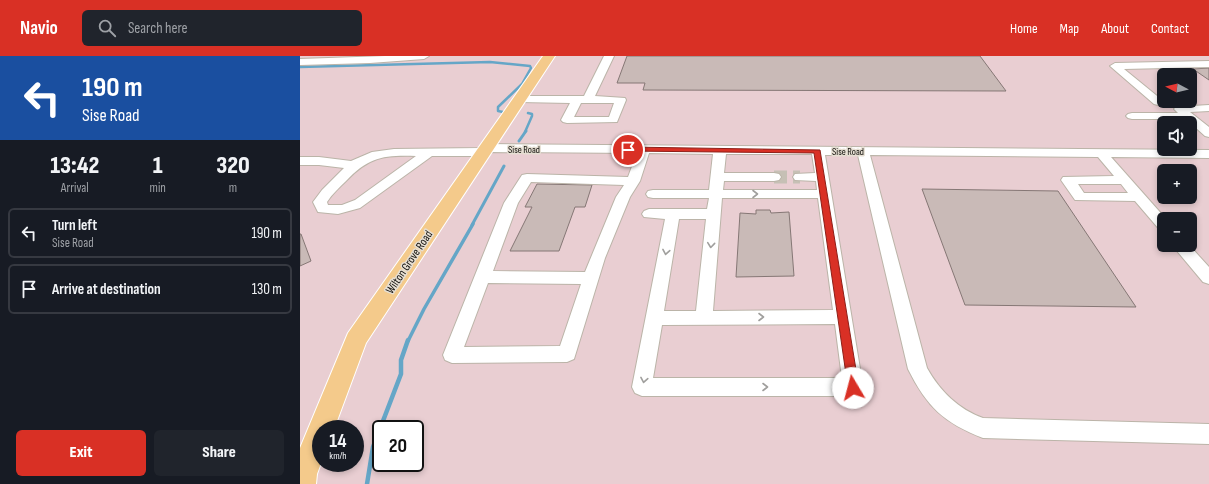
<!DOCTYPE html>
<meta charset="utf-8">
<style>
:root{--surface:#171b24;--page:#20242c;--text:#f1f3f6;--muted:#9ea1a6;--line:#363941;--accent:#d93025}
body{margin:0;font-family:"Sofia Sans Condensed",sans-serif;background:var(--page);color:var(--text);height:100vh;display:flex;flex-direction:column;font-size:15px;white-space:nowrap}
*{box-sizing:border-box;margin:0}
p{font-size:13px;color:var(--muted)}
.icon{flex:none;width:22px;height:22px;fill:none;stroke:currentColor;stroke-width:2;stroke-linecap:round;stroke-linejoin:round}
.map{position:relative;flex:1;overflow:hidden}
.sheet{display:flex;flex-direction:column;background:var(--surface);width:300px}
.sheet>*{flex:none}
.hud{background:#1a4fa0;color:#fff;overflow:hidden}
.needle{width:26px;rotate:277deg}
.controls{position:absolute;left:857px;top:12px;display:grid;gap:8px}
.controls a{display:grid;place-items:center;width:40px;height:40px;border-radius:6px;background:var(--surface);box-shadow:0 2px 6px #0003;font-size:20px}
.speed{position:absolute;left:12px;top:364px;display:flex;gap:8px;font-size:20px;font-weight:700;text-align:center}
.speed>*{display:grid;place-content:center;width:52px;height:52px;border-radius:50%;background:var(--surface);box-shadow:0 2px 6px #0003;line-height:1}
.speed small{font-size:10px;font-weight:400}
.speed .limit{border:2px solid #111;border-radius:6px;background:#fff;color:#111}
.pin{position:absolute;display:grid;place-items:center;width:34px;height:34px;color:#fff;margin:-17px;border:2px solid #fff;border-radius:50%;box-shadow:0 1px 4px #0007}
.me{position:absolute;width:44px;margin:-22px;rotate:352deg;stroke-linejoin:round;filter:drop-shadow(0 0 3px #0008)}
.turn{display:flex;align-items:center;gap:14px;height:84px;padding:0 16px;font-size:18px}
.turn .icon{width:52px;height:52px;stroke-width:2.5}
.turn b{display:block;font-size:28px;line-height:34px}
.eta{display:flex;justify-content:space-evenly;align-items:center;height:68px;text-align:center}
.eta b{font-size:24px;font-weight:800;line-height:28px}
.primary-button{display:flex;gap:8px;margin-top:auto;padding:8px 16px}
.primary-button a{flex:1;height:46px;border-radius:6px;background:var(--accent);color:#fff;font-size:16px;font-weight:800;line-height:46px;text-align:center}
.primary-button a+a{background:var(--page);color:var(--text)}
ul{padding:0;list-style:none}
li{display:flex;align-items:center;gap:12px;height:50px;margin:0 8px 6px;padding:0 8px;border:2px solid var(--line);border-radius:6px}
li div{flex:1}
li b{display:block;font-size:15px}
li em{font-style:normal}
header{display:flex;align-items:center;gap:24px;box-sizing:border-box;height:56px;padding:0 20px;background:var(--accent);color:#fff}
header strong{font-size:19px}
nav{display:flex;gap:22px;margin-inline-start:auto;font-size:14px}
.search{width:280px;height:36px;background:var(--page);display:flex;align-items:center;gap:10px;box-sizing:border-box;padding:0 14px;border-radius:6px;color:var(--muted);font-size:15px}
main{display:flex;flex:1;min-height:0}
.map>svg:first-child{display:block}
.industrial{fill:#e9ced2;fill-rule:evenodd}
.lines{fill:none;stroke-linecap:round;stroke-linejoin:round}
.stream-far3{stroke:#65a6c7;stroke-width:2.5}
.stream-far2{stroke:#65a6c7;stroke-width:3}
.stream-far1{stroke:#65a6c7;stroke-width:3.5}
.stream{stroke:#65a6c7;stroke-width:4.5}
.building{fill:#c9bab7;stroke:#857775}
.minor-tunnel{stroke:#c6c0b5;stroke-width:13;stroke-dasharray:13 6;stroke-linecap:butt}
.minor-casing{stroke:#bbb4a8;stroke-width:2}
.major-casing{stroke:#fff;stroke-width:2}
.minor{fill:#fff;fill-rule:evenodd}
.major{fill:#f4ca8b;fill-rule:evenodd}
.oneway{stroke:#a09f9d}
.route{fill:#d93025;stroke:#8d1f18}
.labels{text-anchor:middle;stroke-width:3;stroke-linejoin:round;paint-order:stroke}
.far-street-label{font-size:10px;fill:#110f0b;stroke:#e6dfd3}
.street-label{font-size:12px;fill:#110f0b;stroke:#e6dfd3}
</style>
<header>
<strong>Navio</strong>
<div class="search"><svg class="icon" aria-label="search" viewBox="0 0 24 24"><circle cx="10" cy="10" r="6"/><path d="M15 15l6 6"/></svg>Search here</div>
<nav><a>Home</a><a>Map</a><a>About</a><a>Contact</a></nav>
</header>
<main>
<section class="sheet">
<div class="hud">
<div class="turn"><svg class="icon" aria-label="left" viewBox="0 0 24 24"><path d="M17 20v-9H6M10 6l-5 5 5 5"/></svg><div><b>190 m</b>Sise Road</div></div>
</div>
<div class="eta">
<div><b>13:42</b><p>Arrival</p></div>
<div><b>1</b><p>min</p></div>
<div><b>320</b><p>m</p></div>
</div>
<ul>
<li><svg class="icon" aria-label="left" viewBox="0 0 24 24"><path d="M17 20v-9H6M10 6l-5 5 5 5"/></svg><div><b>Turn left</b><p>Sise Road</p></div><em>190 m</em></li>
<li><svg class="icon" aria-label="arrive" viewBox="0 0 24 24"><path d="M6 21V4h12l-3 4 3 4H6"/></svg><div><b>Arrive at destination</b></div><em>130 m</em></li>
</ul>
<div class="primary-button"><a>Exit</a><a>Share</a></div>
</section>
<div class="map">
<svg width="909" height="428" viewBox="0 0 909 428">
<rect width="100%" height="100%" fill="#e6dfd3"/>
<path class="industrial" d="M0,0H909V428H0ZM864,19H890V45H864ZM864,67H890V93H864ZM864,115H890V141H864ZM864,163H890V189H864ZM21,373H55V407H21ZM81,373H115V407H81Z"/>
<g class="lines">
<path class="stream-far3" d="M0,11L190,6L230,10L231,12L222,28L198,51V55L203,56
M225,76L232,60V58L228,57"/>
<path class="stream-far2" d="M219,85L226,75
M172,169L204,110"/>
<path class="stream-far1" d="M108,285L124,253L173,168"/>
<path class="stream" d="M67,428L73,391L101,318V304L108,284"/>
</g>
<path class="building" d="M327,0H680L706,35L343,34L345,27H317Z
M909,12V24L893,13Z
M237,128L292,129L285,151H275L259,195H210L232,151H225Z
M622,133L758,135L836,251L665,249Z
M456,154H470L471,157L489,156L494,220L436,221L440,157L456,158Z
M0,178H1L11,205L0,210Z"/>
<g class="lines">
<path class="minor-tunnel" d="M474,121H500"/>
<g class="minor-casing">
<path id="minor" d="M85,0H129L124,3L70,7L0,9V3Z
M304,0H314L295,40L325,42L326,44L317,66L267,67L263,66L261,64L270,47L220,46L215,43L220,40H284ZM281,47H314L309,61H274Z
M909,5V11L824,13L862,44L863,46L858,49L854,48L810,10L815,7Z
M909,49V55L890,56L909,71V81L905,80L886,63H832L828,62L826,60L828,58L832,57H878L874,53L876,51Z
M186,88L909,94V102L811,101L866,163H864V175L859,173L835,145L775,144L761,124L763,121L814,120L798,101L570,99L627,312C640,335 658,353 683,362L909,368V388L683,382C644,367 627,351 608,313L558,99H525L563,331L560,337L553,340H342L335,337L332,331L365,163L344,161L342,158L344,155L349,153H407L409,142H353L348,141L346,138L348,135L353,134H409L413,98L349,97L340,125L330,141L305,202L274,303L267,306L152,307L145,304L143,299L204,147L222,119L227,118L328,121L337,97L190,96L188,99L184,100H132L60,152L38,158L18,156L13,146L22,134L44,112L19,109H0V101H19L51,105L72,96L94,93L180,92L182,89ZM426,98H512L515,117L495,118L493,121L495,124L516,125L517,134H423L424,125H474L479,124L481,121L479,118L474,117H424ZM116,100L55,144L42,149H28L27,146C32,138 39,132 46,125C69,101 83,99 116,100ZM231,126L324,129L316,141L285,216L193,215L218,147ZM778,128H821L828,137H784ZM422,142H518L533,254L413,255ZM379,163H406L396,255H364ZM188,227L281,228L260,290L164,291ZM535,268L542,322H353L362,269Z
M872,189H889L909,211V228L903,226Z"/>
</g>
<g class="major-casing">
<path id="major" d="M243,0H255L66,287L34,373H21V407L17,418L16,428H0V392L48,277Z"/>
</g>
<use href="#minor" class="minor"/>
<use href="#major" class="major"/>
</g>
<defs><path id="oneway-chevron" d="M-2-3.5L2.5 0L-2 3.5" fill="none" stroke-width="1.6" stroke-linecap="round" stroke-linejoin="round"/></defs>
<g class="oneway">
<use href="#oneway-chevron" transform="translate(455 138)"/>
<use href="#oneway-chevron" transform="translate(411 189) rotate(96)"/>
<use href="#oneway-chevron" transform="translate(366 196) rotate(100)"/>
<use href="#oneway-chevron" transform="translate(461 261)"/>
<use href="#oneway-chevron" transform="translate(344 324) rotate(100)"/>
<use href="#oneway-chevron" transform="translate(465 331)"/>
</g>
<path class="route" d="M328,91L520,94L559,332L557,335L553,336L549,335L548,332L514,97L326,95L324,94Z"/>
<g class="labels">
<g class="far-street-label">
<text x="224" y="97">Sise Road</text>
<text x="548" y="99">Sise Road</text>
</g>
<g class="street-label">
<text transform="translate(109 206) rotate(-56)" y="4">Wilton Grove Road</text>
</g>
</g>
</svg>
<div class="controls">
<a><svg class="needle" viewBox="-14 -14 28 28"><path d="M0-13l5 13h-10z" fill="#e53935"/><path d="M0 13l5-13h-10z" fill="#9ea1a6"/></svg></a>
<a><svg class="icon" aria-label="sound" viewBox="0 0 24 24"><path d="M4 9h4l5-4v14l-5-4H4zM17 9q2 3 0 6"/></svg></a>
<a>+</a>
<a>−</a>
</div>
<div class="speed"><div>14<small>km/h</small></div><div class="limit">20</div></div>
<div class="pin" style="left:328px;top:94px;background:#d93025"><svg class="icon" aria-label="arrive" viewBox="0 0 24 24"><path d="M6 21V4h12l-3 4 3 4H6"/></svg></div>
<svg class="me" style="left:553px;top:332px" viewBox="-20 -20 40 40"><circle r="19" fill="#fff"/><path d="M0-13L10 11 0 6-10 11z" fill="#d93025"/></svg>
</div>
</main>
